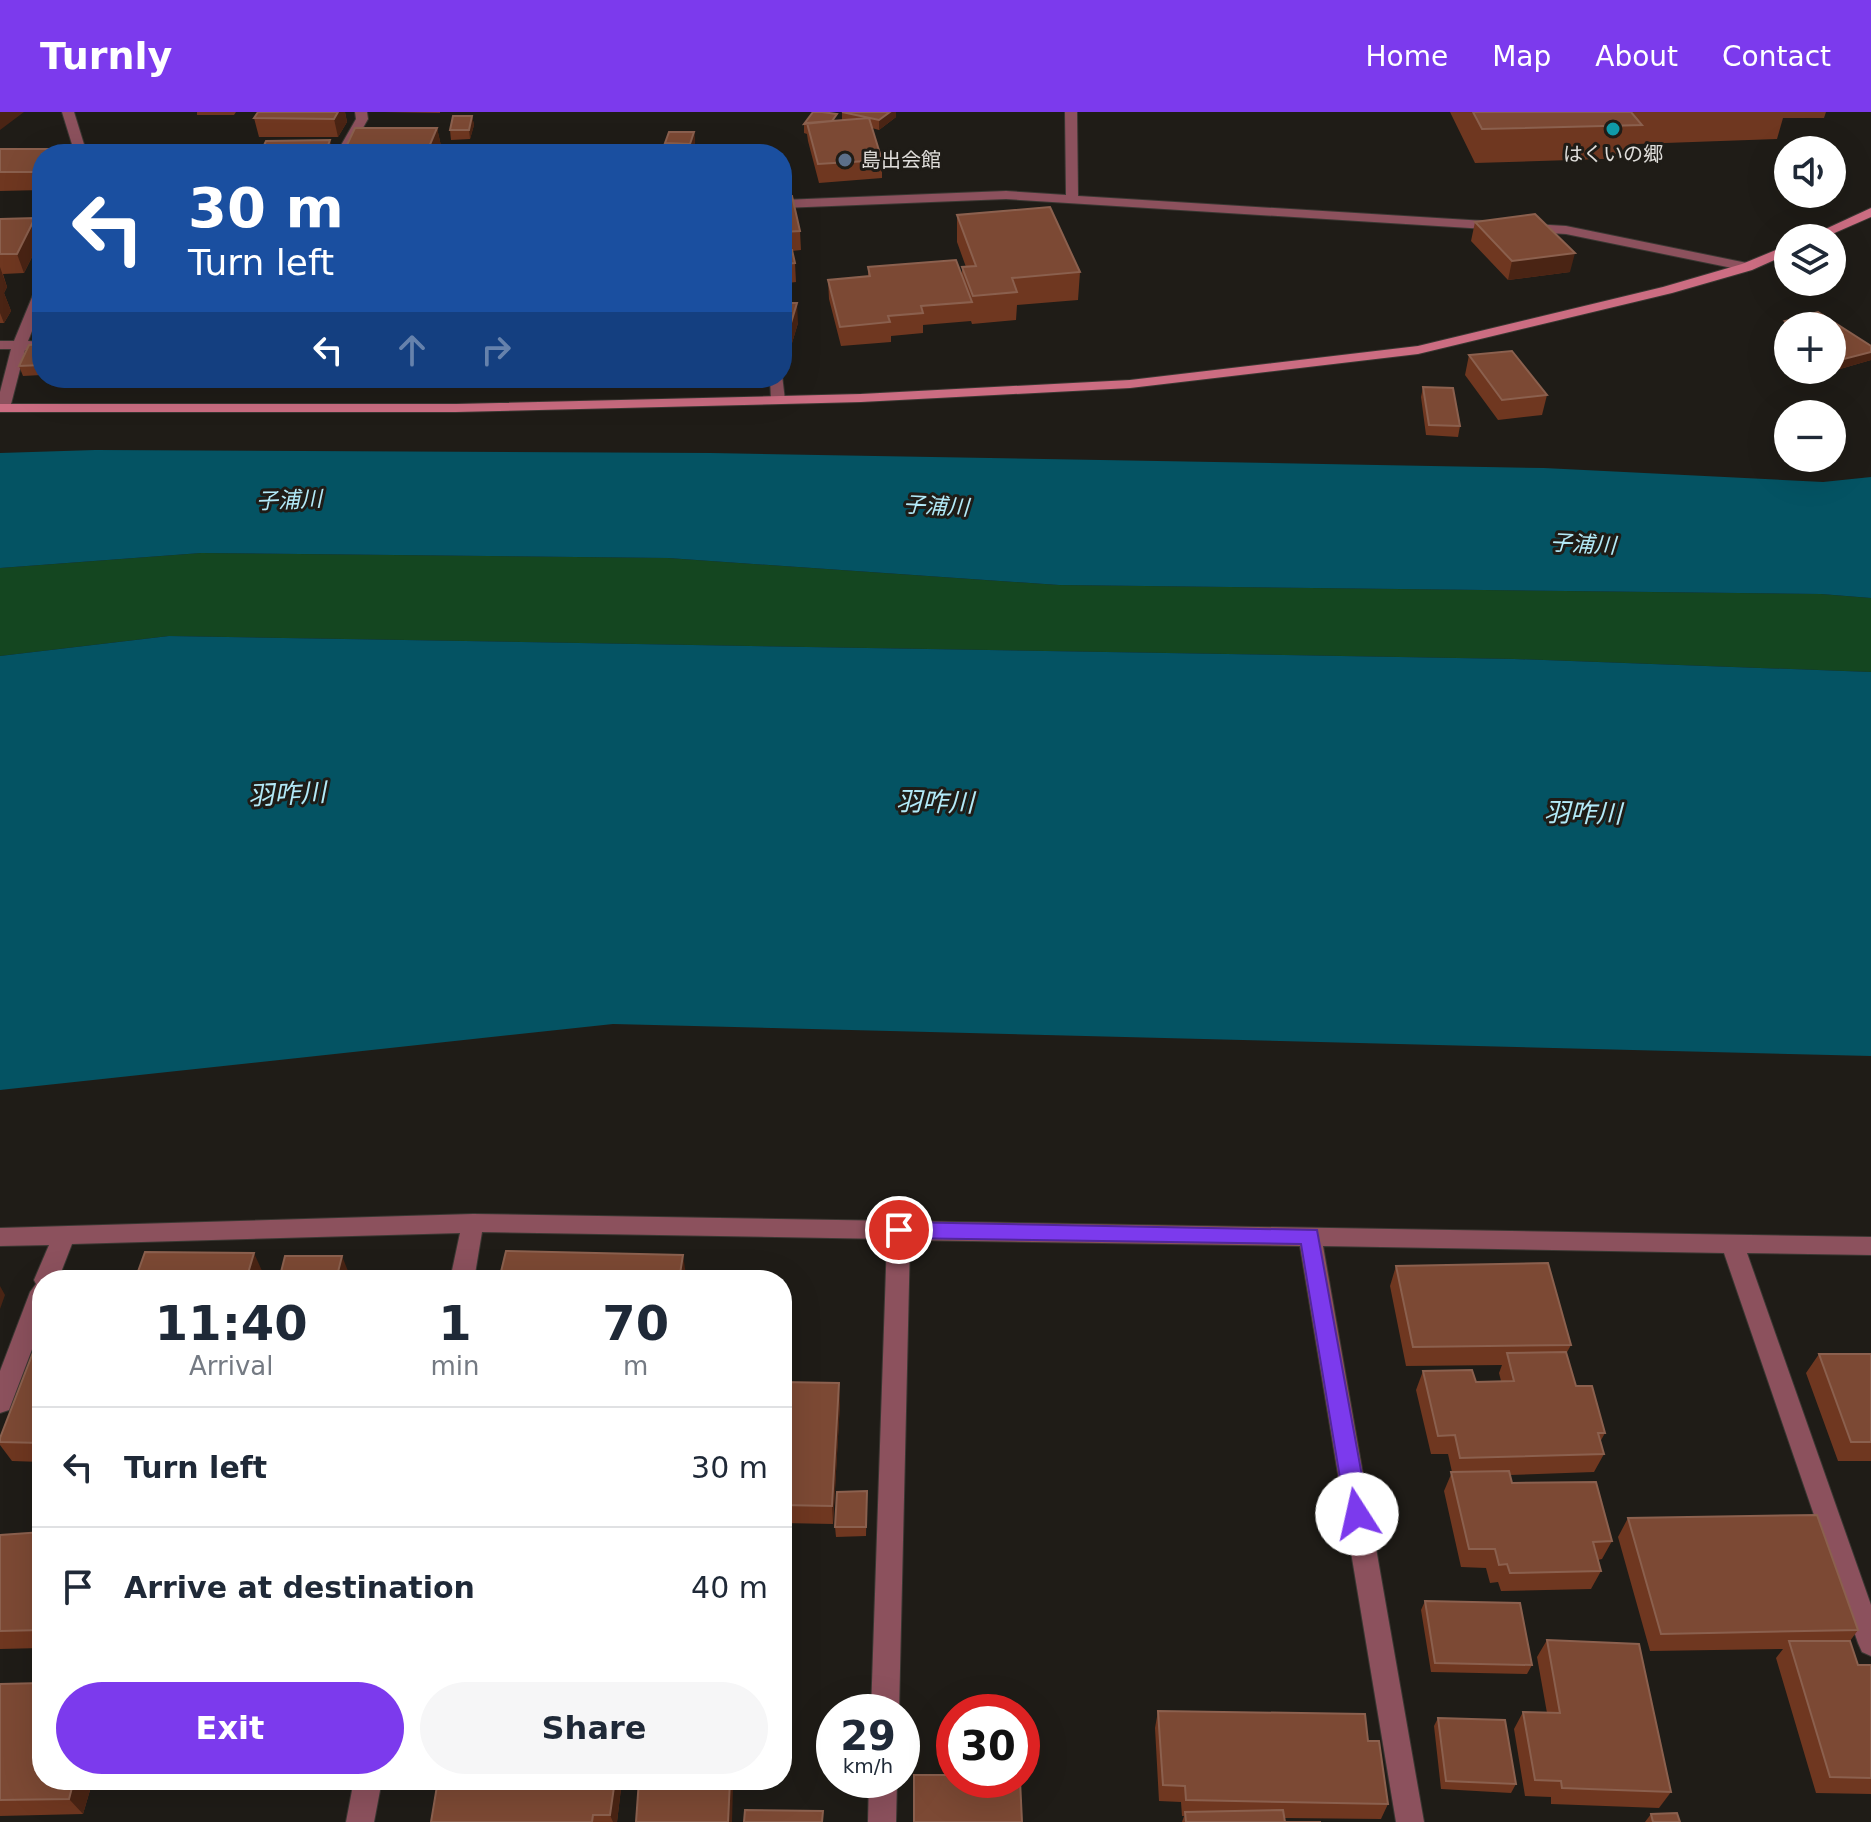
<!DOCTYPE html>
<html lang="en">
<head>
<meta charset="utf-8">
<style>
	body { margin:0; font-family:"DejaVu Sans","Noto Sans JP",sans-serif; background:#f6f6f7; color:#1f2937; height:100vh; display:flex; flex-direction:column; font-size:30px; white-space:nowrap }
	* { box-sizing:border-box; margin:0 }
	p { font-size:26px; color:#747a83 }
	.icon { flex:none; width:44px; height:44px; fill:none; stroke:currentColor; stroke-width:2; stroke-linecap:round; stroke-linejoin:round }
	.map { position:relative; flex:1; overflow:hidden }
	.side { position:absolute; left:32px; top:1158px; width:760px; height:520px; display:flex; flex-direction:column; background:#fff; border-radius:32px; box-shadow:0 8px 32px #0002 }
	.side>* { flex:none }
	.banner { position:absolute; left:32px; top:32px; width:760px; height:244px; border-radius:32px; box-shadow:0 8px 32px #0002; background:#1a4fa0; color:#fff; overflow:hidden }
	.buttons { position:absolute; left:1774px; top:24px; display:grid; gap:16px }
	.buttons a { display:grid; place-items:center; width:72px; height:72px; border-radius:50%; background:#fff; box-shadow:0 8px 32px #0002; font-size:40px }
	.speed { position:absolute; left:816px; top:1582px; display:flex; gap:16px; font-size:40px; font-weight:700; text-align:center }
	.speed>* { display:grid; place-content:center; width:104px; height:104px; border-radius:50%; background:#fff; box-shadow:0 8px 32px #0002; line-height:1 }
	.speed small { font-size:20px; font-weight:400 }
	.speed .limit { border:12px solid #d22; background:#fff; color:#111 }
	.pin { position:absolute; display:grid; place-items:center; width:68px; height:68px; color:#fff; margin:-34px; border:4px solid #fff; border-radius:50%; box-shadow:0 2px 8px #0007 }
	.me { position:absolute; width:88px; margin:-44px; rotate:350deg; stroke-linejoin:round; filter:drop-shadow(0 0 6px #0008) }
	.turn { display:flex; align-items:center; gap:28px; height:168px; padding:0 24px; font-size:36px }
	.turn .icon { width:104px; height:104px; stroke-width:2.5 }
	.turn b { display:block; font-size:56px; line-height:68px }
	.lanes { display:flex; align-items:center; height:76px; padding:0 24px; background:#0003; justify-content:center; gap:40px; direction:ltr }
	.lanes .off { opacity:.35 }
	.eta { display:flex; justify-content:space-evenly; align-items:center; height:136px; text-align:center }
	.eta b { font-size:48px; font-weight:600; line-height:56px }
	.primary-button { display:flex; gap:16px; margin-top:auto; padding:16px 24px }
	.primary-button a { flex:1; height:92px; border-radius:48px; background:#7c3aed; color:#fff; font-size:32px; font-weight:600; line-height:92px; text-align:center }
	.primary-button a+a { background:#f6f6f7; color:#1f2937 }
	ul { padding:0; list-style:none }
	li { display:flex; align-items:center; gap:24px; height:120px; padding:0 24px; border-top:2px solid #e0e1e3 }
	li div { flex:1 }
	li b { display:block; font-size:30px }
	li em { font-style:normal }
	header { display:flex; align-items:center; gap:48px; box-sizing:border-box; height:112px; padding:0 40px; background:#7c3aed; color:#fff }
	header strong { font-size:38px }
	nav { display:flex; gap:44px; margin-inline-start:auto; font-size:28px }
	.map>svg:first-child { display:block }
</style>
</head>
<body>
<header>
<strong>Turnly</strong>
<nav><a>Home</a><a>Map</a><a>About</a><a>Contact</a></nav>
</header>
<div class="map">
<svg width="1871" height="1710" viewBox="0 0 1871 1710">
	<rect width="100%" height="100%" fill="#1f1c17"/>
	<path fill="#144620" d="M201 441 668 446 1059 473 1821 482 1871 486V560L1514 547 169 524 0 544V456Z"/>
	<path fill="#045363" d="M95 338 711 341 1544 356 1823 370 1871 365V486L1821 482 1059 473 668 446 201 441 0 456V341Z
		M169 524 1514 547 1871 560V944L613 912 0 978V544Z"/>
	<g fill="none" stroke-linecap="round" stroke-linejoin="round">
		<defs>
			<path id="lane" d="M782 263 785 288 778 292 771 288 770 266H782Z"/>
			<path id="street" d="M62 0H74L87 42H75Z
				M355 0H367L368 7 348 42H336L356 7Z
				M1065 0H1077L1078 84 1566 114 1747 151 1754 155 1747 159 1566 122 1006 87 782 96V88L1006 79 1066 83Z
				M42 174V194L28 229 42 230V238H25L10 296 0 300V280L11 237H0V229H14L35 178Z
				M473 1102 1871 1125V1143L1747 1141 1871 1493V1544L1862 1540 1858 1531 1724 1141 1323 1134 1424 1710H1396L1300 1134 910 1128 899 1600H871L887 1127 482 1120 474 1168H450L460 1121 72 1132 58 1168H42V1211L12 1290 9 1298 0 1301V1259L30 1180 36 1172 34 1168 49 1133 0 1134V1116Z
				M354 1668H382L374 1710H346Z
				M869 1668H897L896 1710H868Z"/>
			<path id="secondary" d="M1871 96V105L1823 126H1806Z
				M1788 133V142L1752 158 1672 181 1418 242 1130 276 861 290 456 300H0V292H456L861 282 1130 268 1418 234 1663 175 1742 152Z"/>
		</defs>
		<use href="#lane" stroke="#3a3732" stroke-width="2"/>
		<use href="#street" stroke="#3a3732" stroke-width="2"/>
		<use href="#secondary" stroke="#3a3732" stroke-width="2"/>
		<use href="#lane" fill="#8c515d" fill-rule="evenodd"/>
		<use href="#street" fill="#8c515d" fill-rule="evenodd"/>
		<use href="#secondary" fill="#cc6d82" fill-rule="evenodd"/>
	</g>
	<path fill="#6f3720" d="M197 0H236L234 3H197Z
		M258 0H345L347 10 338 25H259L254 6Z
		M383 0H440V1Z
		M842 0H896V5L879 18 872 16 882 48V66L819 71 808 29 807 22 804 21V12L842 8Z
		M1450 0H1826L1824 6H1783L1777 27 1637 32 1633 46 1475 51Z
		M472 4 474 13 470 27 451 28 450 18Z
		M437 16 441 34 437 42H347L346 35Z
		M694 20 695 30 691 41 666 39 665 31Z
		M0 37 42 42V78L0 79Z
		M782 84 800 119 801 138 792 139 795 151 796 170 788 171 789 183 786 191 798 211 792 231H782Z
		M957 103 1080 160 1078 188 1017 193 1016 208 972 212 971 209 923 213V221L891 224V230L841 234 829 187 828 168 868 164V155L962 164V155H966L957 130Z
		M0 107 42 125 24 161 3 162 7 175 4 181 11 199 4 211H0Z
		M1475 110 1570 160 1508 168 1471 129Z
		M1818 200 1871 234V248L1840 257 1832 252V214H1788V223L1781 219 1785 209Z
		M42 232V263L23 264 19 254Z
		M1469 243 1547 283 1542 303 1498 308 1465 263Z
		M1423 275 1460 314 1458 325 1426 323 1421 285Z
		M1396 1154 1571 1233 1566 1242 1576 1274 1605 1321 1600 1330 1604 1342 1594 1360 1510 1363 1512 1371 1612 1429 1602 1447 1598 1448 1601 1459 1591 1477 1501 1479 1498 1470 1490 1471 1486 1456 1461 1455 1444 1379 1452 1360 1448 1342H1431L1416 1278 1423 1259 1476 1270 1501 1269 1499 1261 1502 1253 1406 1254 1390 1174Z
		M42 1230V1350L12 1349 0 1333V1326Z
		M1819 1242H1871V1349H1838L1806 1261Z
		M782 1270 840 1290 833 1412 782 1411Z
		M867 1379 866 1424 836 1425 835 1415Z
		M1628 1406 1858 1518 1850 1529 1858 1553H1871V1682L1816 1681 1776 1546 1783 1537 1650 1539 1618 1425Z
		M42 1420V1536L0 1537V1423Z
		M1425 1489 1532 1553 1527 1562 1431 1560 1421 1498Z
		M1547 1528 1671 1680 1659 1696 1551 1692V1685L1525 1684 1514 1617 1523 1600 1547 1601 1537 1545Z
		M0 1572 42 1668H93L83 1702 0 1704Z
		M1158 1599 1368 1629 1388 1692 1381 1707 1284 1706 1285 1710H1321H1182L1184 1704H1182L1181 1690 1159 1689 1155 1616Z
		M1438 1606 1516 1672 1511 1681 1441 1677 1434 1614Z
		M622 1668 617 1710H431Z
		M1651 1702 1680 1710H1645Z"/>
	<path fill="#4a2414" d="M0 0H24L0 18Z
		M337 0H345L347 10 338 25 334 7Z
		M890 0H896V5L879 18V8Z
		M472 4 474 13 470 27 469 18Z
		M437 16 441 34 437 42H430L429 35Z
		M694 20 695 30 691 41 690 32Z
		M330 28 333 38 331 42H325Z
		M35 106 42 125 24 161 17 142Z
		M1575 141 1570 160 1508 168 1512 149Z
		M0 155 7 175 4 181 11 199 4 211 0 201Z
		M788 164 789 183 782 206V182Z
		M797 191 798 211 792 231 791 211Z
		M1871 240V248L1840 257 1844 247Z
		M254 1141 263 1161 261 1168H246Z
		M683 1143 686 1163 685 1168H679Z
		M342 1144 350 1164 349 1168H336Z
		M0 1174 5 1183 0 1197Z
		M839 1271 840 1290 833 1412 832 1394Z
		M74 1668H93L83 1702 69 1687Z
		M615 1668H622L617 1710H613L610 1703Z
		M730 1668H732L733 1675 732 1710H728Z"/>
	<path fill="#7c4934" stroke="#8b604e" stroke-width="2" d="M258 0H338L334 7 254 6Z
		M813 0H822L837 2 832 9 804 12Z
		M842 0H890L879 8Z
		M1473 0H1631L1642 13 1482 17Z
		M453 4H472L469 18H450Z
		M869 6 882 48 818 52 807 11Z
		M355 16H437L429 35H346Z
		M669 20H694L690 32 665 31Z
		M330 28 325 42H260L266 29Z
		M0 37H59L56 42H42V60H0Z
		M689 37 690 42H644Z
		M617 40V42H595Z
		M782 84H792L800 119 782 120Z
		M1050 95 1080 160 1012 166 1017 180 973 184 962 155 976 154 957 103Z
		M1535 102 1575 141 1512 149 1475 110Z
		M35 106 17 142H0V107Z
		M782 138H792L795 151 782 152Z
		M956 148 972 190 921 194 923 201 888 204 890 210 840 215 828 168 870 164 868 155Z
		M782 164H788L782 182Z
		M782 191H797L791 211H782Z
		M1818 200 1871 234V240L1844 247 1832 240V214H1793L1785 209Z
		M42 232V253L19 254 29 233Z
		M1512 239 1547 283 1502 288 1469 243Z
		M1423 275 1453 276 1460 314 1429 313Z
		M506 1139 683 1143 679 1168H499Z
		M145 1140 254 1141 246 1168H135Z
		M285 1144H342L336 1168H382H279Z
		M1548 1151 1571 1233 1413 1235 1396 1154Z
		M37 1230H42V1331L0 1330V1326Z
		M1566 1240 1576 1274H1592L1605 1321H1598L1604 1342 1460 1346 1455 1323 1438 1324 1423 1259 1472 1258 1476 1270 1514 1269 1507 1241Z
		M1819 1242H1871V1330H1851Z
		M782 1270 839 1271 832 1394 782 1393Z
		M1509 1359 1512 1371 1596 1370 1612 1429 1593 1430 1601 1459 1510 1461 1507 1452 1499 1453 1495 1437H1469L1451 1360Z
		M867 1379 866 1415H835L837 1380Z
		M1817 1403 1858 1518 1661 1522 1628 1406Z
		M42 1420V1518L0 1519V1423Z
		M1425 1489 1520 1491 1532 1553 1435 1551Z
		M1547 1528 1639 1532 1671 1680 1562 1676 1561 1669 1535 1668 1523 1600 1560 1601Z
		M1789 1529H1850L1858 1553H1871V1666L1830 1665Z
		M42 1571V1668H74L69 1687 0 1688V1572Z
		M1158 1599 1365 1602 1368 1629H1379L1388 1692 1186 1688 1185 1674 1163 1673Z
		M1438 1606 1505 1608 1516 1672 1446 1669Z
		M914 1663H954V1668H1020L1022 1710H914Z
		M438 1668H615L610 1703H593L592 1710H431Z
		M639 1668H730L728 1710H636Z
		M745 1698 823 1699 822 1710H744Z
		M1283 1698 1285 1710H1321H1186L1185 1700Z
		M1677 1701 1680 1710H1653L1651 1702Z"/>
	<path fill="#7c3aed" stroke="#51269a" stroke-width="2" d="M899 1110 1317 1118 1369 1402 1366 1409 1357 1412 1349 1409 1346 1402 1301 1132 899 1126 892 1124 889 1118 892 1112Z"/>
	<circle fill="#0f9aa8" stroke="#1f1c17" stroke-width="3" cx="1613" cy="17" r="8"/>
	<circle fill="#5c6f8a" stroke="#1f1c17" stroke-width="3" cx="845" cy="48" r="8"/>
	<g text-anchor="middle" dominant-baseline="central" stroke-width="6" stroke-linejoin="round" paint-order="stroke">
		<g font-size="20" fill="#e0dedb" stroke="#1f1c17">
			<text x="1613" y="42">はくいの郷</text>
			<text x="861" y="48" text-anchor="start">島出会館</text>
		</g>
		<g font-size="22" font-style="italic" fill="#b3eaf8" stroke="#1f1c17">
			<text transform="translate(289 388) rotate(-2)">子浦川</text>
			<text transform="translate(936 394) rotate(3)">子浦川</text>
			<text transform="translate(1583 432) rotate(3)">子浦川</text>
		</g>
		<g font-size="26" font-style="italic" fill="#b3eaf8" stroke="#1f1c17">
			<text transform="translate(287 682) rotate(-3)">羽咋川</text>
			<text transform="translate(935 690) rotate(1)">羽咋川</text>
			<text transform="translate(1583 701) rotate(1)">羽咋川</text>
		</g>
	</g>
</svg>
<div class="buttons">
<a><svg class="icon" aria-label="sound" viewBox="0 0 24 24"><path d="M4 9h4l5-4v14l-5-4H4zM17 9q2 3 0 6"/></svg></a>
<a><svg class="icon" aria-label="layers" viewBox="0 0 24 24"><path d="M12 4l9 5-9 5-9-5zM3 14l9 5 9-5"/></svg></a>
<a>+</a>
<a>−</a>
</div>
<div class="speed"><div>29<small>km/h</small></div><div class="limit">30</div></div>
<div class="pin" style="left:899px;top:1118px;background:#d93025"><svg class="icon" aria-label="arrive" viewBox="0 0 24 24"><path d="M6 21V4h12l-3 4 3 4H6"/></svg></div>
<svg class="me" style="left:1357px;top:1402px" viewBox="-20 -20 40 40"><circle r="19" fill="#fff"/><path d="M0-13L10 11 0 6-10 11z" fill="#7c3aed"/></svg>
<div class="banner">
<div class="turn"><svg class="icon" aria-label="left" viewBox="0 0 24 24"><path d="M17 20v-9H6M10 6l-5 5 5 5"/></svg><div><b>30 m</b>Turn left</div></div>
<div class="lanes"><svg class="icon" aria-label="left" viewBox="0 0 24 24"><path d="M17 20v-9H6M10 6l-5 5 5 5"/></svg><svg class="icon off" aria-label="ahead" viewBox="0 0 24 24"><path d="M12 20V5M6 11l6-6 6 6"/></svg><svg class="icon off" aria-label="right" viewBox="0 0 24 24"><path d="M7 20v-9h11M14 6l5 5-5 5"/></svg></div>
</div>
<section class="side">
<div class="eta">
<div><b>11:40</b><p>Arrival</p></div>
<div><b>1</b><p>min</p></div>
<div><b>70</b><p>m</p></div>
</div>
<ul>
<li><svg class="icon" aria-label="left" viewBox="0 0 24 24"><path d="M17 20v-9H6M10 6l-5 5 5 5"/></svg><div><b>Turn left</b></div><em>30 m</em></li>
<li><svg class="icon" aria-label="arrive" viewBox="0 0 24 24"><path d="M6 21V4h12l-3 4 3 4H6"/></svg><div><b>Arrive at destination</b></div><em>40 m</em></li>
</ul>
<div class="primary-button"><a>Exit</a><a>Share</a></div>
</section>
</div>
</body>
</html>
